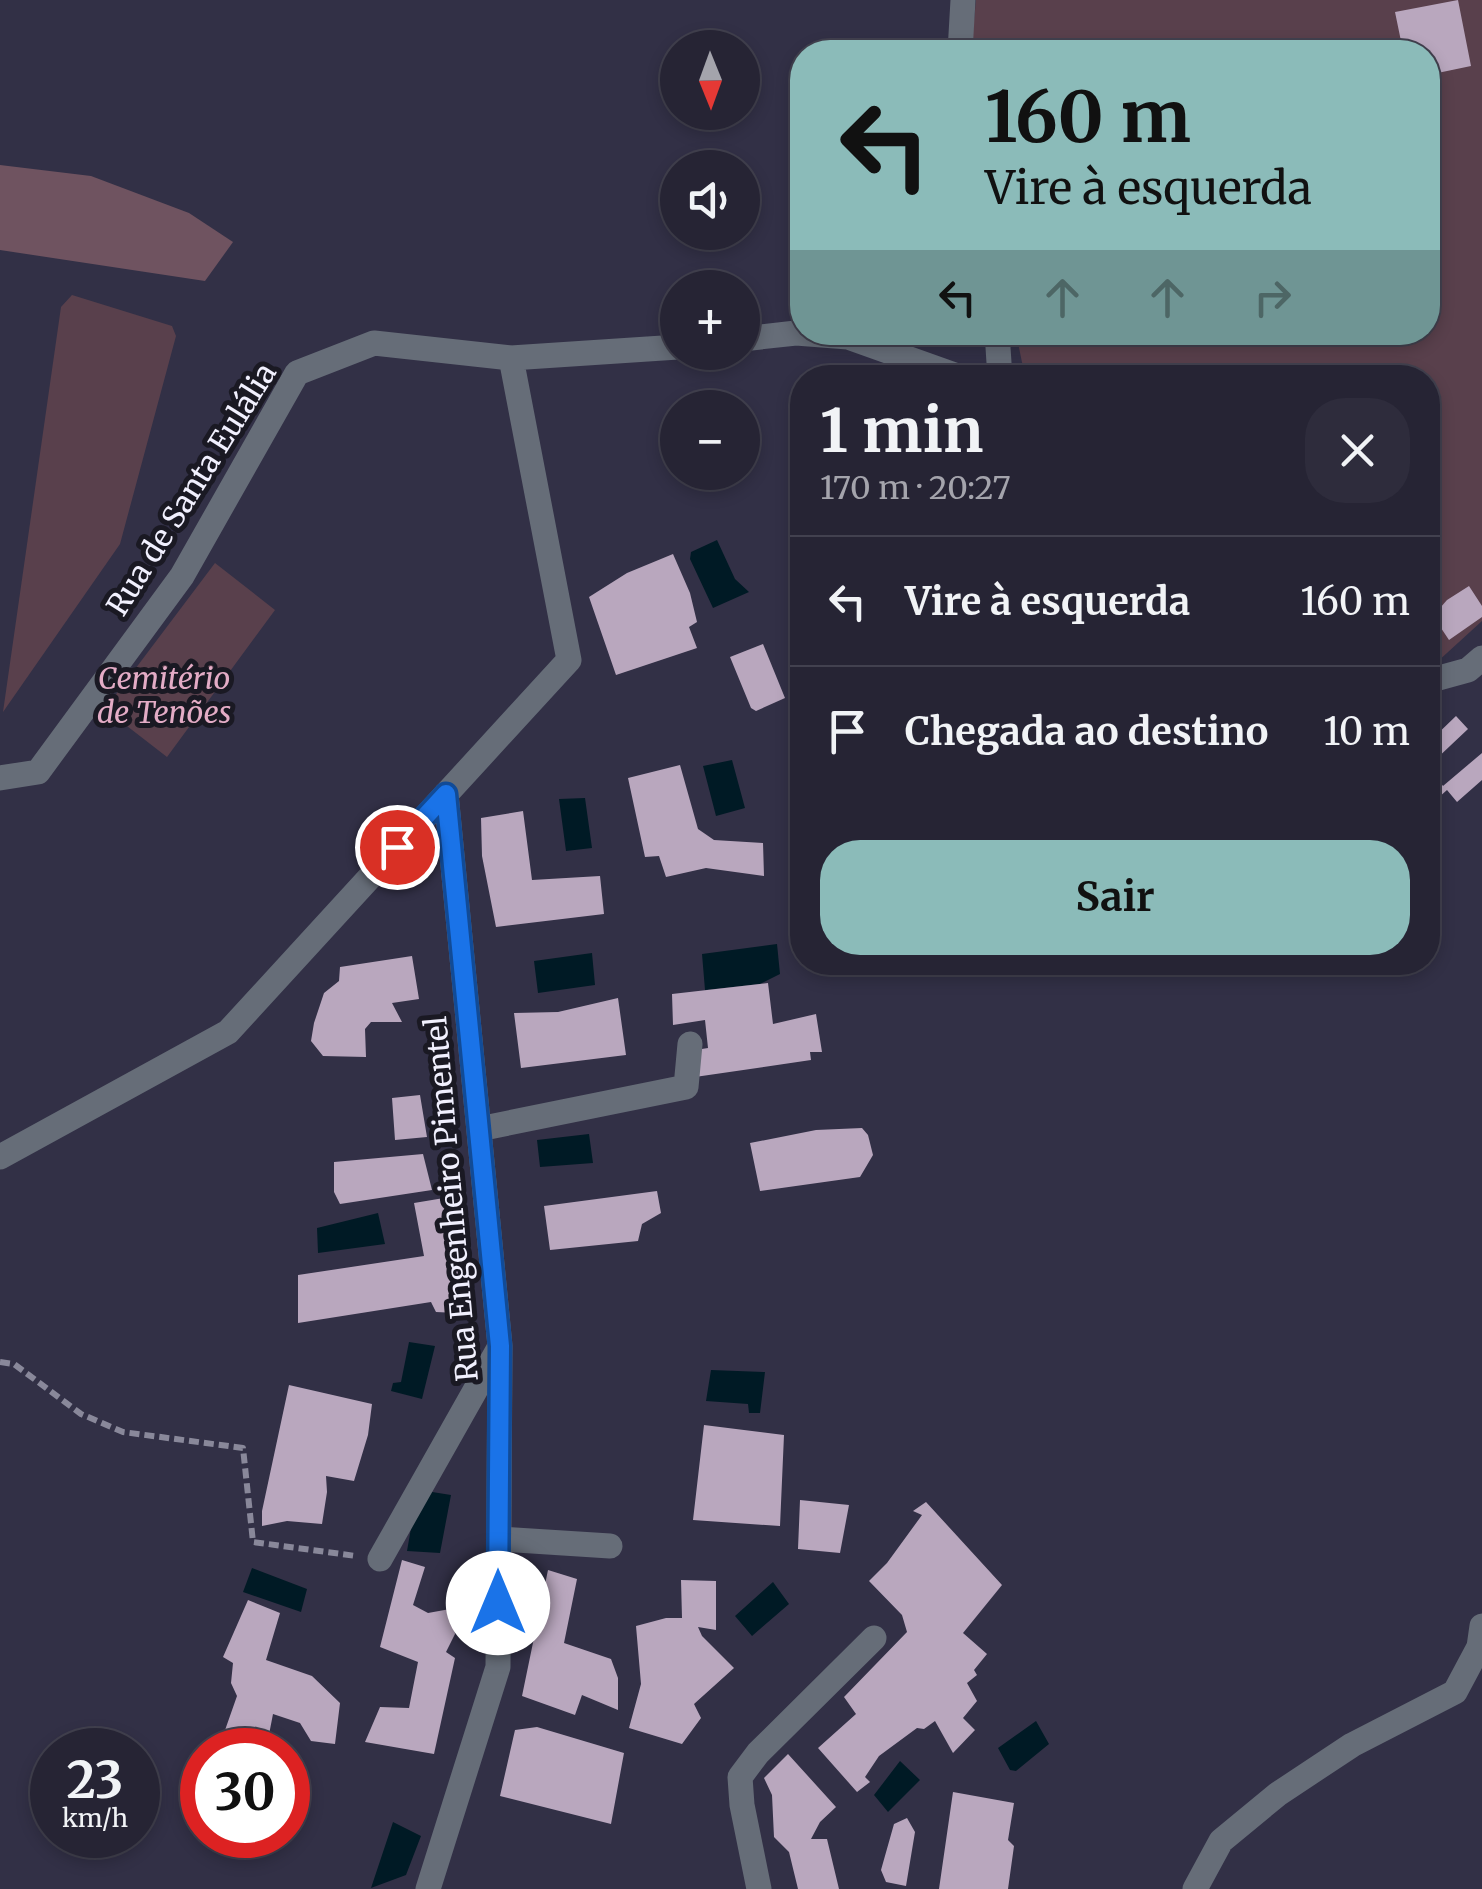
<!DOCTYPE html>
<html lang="pt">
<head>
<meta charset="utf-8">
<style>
	body { margin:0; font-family:Merriweather,serif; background:#2e2c3c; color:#f1f3f6; height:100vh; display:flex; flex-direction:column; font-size:38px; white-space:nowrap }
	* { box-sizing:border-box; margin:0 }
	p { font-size:32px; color:#a4a4ac }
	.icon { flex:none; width:55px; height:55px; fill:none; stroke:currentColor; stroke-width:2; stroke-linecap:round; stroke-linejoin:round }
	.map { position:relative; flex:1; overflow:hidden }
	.side { position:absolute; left:790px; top:365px; width:650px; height:610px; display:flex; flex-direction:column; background:#262434; border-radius:40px; box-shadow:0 5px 15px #0003,0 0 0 2px #42414f }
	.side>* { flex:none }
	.guide { position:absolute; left:790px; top:40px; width:650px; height:305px; border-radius:40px; box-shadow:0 5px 15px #0003,0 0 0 2px #42414f; background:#8bbbb9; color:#111; overflow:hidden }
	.needle { width:65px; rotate:179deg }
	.controls { position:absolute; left:660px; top:30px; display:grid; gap:20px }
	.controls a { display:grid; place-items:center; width:100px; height:100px; border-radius:50%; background:#262434; box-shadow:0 5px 15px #0003,0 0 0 2px #42414f; font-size:50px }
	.speed { position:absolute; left:30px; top:1728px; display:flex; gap:20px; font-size:50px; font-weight:700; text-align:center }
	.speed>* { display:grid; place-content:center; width:130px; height:130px; border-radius:50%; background:#262434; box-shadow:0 5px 15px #0003,0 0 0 2px #42414f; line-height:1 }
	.speed small { font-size:25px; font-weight:400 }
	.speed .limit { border:15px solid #d22; background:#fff; color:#111 }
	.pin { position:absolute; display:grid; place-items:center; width:85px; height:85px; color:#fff; margin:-42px; border:5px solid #fff; border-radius:50%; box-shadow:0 2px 10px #0007 }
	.me { position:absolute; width:110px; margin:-55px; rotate:0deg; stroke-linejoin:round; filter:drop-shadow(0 0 8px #0008) }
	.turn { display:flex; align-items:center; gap:35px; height:210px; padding:0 30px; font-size:45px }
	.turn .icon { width:130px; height:130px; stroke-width:2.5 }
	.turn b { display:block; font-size:70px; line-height:85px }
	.lanes { display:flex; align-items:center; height:95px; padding:0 30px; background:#0003; justify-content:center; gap:50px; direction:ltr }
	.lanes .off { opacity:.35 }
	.round { display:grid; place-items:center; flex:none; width:105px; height:105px; border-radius:40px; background:#2e2c3c }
	.summary { display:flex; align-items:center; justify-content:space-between; height:170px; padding:0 30px }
	h1 { font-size:60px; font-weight:700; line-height:75px }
	.action { display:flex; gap:20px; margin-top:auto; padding:20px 30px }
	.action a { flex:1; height:115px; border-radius:40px; background:#8bbbb9; color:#111; font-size:40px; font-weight:700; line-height:115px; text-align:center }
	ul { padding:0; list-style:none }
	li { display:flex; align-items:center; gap:30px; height:130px; padding:0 30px; border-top:2px solid #42414f }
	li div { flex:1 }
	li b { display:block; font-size:38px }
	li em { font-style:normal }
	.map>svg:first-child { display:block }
</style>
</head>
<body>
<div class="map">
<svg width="1482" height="1889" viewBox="0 0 1482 1889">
	<rect width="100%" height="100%" fill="#323046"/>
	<path fill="#59404c" d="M976 0H1482V621L1436 663 1428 662V378L1025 377 1016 333 1428 332V52H971Z
		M72 295 172 326 176 336 120 544 3 712 61 307Z
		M215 563 275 610 167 757 105 709Z"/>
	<path fill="#6f5360" d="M0 165 91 176 189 213 233 242 205 281 0 250Z"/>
	<path fill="#001a25" d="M717 540 735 579 749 592 713 608 690 559 691 552Z
		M732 760 745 808 716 816 703 766Z
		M585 798 592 848 566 851 559 799Z
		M777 944 780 974 760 984 705 990 702 954Z
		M592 953 595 985 538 993 534 961Z
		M589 1134 593 1163 540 1167 537 1140Z
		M378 1213 385 1244 318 1253 317 1228Z
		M409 1342 435 1346 422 1399 391 1391 393 1383 401 1382Z
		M711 1370 765 1372 760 1413H749L748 1404 706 1401Z
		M426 1491 451 1495 440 1553 407 1551 414 1511Z
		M252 1568 307 1589 301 1612 243 1592Z
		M773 1582 789 1604 752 1636 735 1616Z
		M1036 1721 1049 1744 1016 1771 1010 1770 998 1748Z
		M900 1761 920 1780 888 1812 874 1795Z
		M393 1822 421 1836 406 1875 371 1888Z"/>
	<path fill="#b9a7be" d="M1458 0 1471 66 1428 75V52H1409L1402 46 1395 12Z
		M673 554 690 593 697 622 689 627 697 648 616 675 589 597 627 573Z
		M1469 586 1482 606V617L1449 640 1433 616 1447 600Z
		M763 644 785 698 756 711 751 708 730 657Z
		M1456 716 1468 729 1433 762 1428 756V743Z
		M1482 753V780L1457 802 1447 790 1428 807V767L1443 786Z
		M680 765 698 829 714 840 763 843 764 876 706 868 666 877 659 856 645 857 628 778Z
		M523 811 532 880 600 876 604 914 496 927 482 856 481 818Z
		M412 956 419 999 392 1003 402 1022H371L365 1029 366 1057 323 1056 311 1041 314 1023 324 993 339 981 340 967Z
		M768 983 773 1024 816 1014 822 1052H810L811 1060 695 1077 689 1051 708 1048 705 1020 673 1025 672 994Z
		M618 998 626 1055 521 1068 514 1013 558 1012Z
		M420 1095 427 1137 395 1140 392 1098Z
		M862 1128 868 1135 873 1155 860 1177 760 1191 750 1143 816 1130Z
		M423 1154 432 1190 340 1204 334 1192V1162Z
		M657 1191 661 1213 642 1224 638 1241 550 1250 544 1206Z
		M444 1198 454 1249H462L471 1297 457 1313 436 1312 431 1302 298 1323V1275L424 1256 414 1203Z
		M289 1385 372 1404 368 1435 354 1481 326 1476 327 1492 322 1524 287 1521 262 1526V1511Z
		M704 1425 784 1435 780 1526 693 1520Z
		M800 1500 849 1505 840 1553 798 1549Z
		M926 1502 1002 1585 963 1633 987 1654 974 1670 977 1675 967 1683 977 1701 963 1718 975 1730 953 1753 935 1721 924 1729 917 1728 879 1756 865 1777 870 1782 857 1792 818 1748 856 1714 844 1697 907 1632 902 1615 869 1581 887 1563 922 1515 913 1511Z
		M402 1560 425 1567 413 1605 428 1613 450 1609 455 1634 446 1652 455 1658 434 1754 365 1742 380 1707 409 1708 418 1662 380 1647Z
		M548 1570 577 1579 564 1643 611 1659 618 1678V1710L582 1695 575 1715 522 1696Z
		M681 1580 716 1581V1630L698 1627 702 1636 734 1668 694 1704 701 1718 682 1744 629 1728 641 1684 636 1626 666 1618H682Z
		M248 1600 280 1613 266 1660 312 1676 340 1703 335 1744 311 1741 300 1723 273 1714 266 1750H226L228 1740 224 1733 237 1696 231 1683 233 1663 223 1657Z
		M537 1727 624 1753 611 1824 500 1796 515 1730Z
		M788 1754 836 1807 820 1822 811 1839H827L839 1889H798L789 1852 774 1837 772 1795 764 1778Z
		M953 1792 1014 1803 1008 1840 1014 1846 1008 1889H939Z
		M907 1818 915 1832 906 1886 886 1882 881 1870 894 1824Z"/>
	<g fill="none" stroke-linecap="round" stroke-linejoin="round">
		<path stroke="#89889a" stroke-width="6" stroke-dasharray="10 5" stroke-linecap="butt" d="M0 1362 14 1364 81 1414 123 1432 243 1448 253 1542 356 1556"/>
		<path stroke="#666d78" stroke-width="25" d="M960 52 963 0
			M997 332 1000 378
			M742 339 796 333 848 337 963 378
			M1428 681 1468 670 1482 658
			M0 778 38 772 182 576 297 373 374 343 511 358 678 347
			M479 1129 686 1087 690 1044
			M0 1157 228 1032 569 660 511 358
			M499 1539 610 1546
			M380 1559 498 1350
			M428 1889 498 1667 500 1346 446 794
			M759 1889 742 1805 740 1777 758 1753 874 1638
			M1195 1889 1221 1841 1278 1794 1352 1745 1455 1692 1479 1647 1482 1626"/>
	</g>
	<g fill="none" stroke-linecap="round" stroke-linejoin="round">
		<defs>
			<path id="route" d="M397 847 446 794 500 1346 498 1603"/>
		</defs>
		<use href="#route" stroke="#114b97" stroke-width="25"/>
		<use href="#route" stroke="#1a73e8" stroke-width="18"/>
	</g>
	<g text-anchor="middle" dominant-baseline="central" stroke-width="10" stroke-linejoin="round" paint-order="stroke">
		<g font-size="30" fill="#f1f0fe" stroke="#1a1923">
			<text transform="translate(191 489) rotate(-58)">Rua de Santa Eulália</text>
			<text transform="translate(451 1199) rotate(-95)">Rua Engenheiro Pimentel</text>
		</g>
		<g font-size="30" font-style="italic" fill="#e4acc6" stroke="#1a1923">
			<text x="164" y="678">Cemitério<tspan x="164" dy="34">de Tenões</tspan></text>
		</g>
	</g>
</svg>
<div class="controls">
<a><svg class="needle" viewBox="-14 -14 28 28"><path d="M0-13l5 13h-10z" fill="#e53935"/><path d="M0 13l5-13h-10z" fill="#a4a4ac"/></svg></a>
<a><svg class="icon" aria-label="sound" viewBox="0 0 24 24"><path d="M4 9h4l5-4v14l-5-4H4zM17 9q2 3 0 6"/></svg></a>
<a>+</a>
<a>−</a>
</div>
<div class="speed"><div>23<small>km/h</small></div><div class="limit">30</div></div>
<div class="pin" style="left:397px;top:847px;background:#d93025"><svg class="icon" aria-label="arrive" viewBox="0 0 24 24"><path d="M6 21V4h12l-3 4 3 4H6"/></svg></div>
<svg class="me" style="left:498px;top:1603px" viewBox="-20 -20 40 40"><circle r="19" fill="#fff"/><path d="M0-13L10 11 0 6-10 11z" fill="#1a73e8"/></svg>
<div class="guide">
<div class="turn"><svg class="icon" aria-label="left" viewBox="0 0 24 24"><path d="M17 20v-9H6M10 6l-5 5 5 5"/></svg><div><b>160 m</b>Vire à esquerda</div></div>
<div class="lanes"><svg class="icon" aria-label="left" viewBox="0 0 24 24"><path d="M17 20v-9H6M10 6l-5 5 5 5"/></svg><svg class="icon off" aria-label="ahead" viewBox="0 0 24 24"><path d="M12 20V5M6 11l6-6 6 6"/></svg><svg class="icon off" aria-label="ahead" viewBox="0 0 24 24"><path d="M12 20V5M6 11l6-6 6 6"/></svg><svg class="icon off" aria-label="right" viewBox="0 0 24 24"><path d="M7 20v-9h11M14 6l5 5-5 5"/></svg></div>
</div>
<section class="side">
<div class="summary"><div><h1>1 min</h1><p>170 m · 20:27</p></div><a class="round"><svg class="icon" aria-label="close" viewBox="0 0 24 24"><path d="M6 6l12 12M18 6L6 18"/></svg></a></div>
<ul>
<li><svg class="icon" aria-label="left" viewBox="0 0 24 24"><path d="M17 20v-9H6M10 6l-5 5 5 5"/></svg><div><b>Vire à esquerda</b></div><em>160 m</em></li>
<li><svg class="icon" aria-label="arrive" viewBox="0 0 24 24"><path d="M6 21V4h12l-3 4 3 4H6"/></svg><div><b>Chegada ao destino</b></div><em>10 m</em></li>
</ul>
<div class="action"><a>Sair</a></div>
</section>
</div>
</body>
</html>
